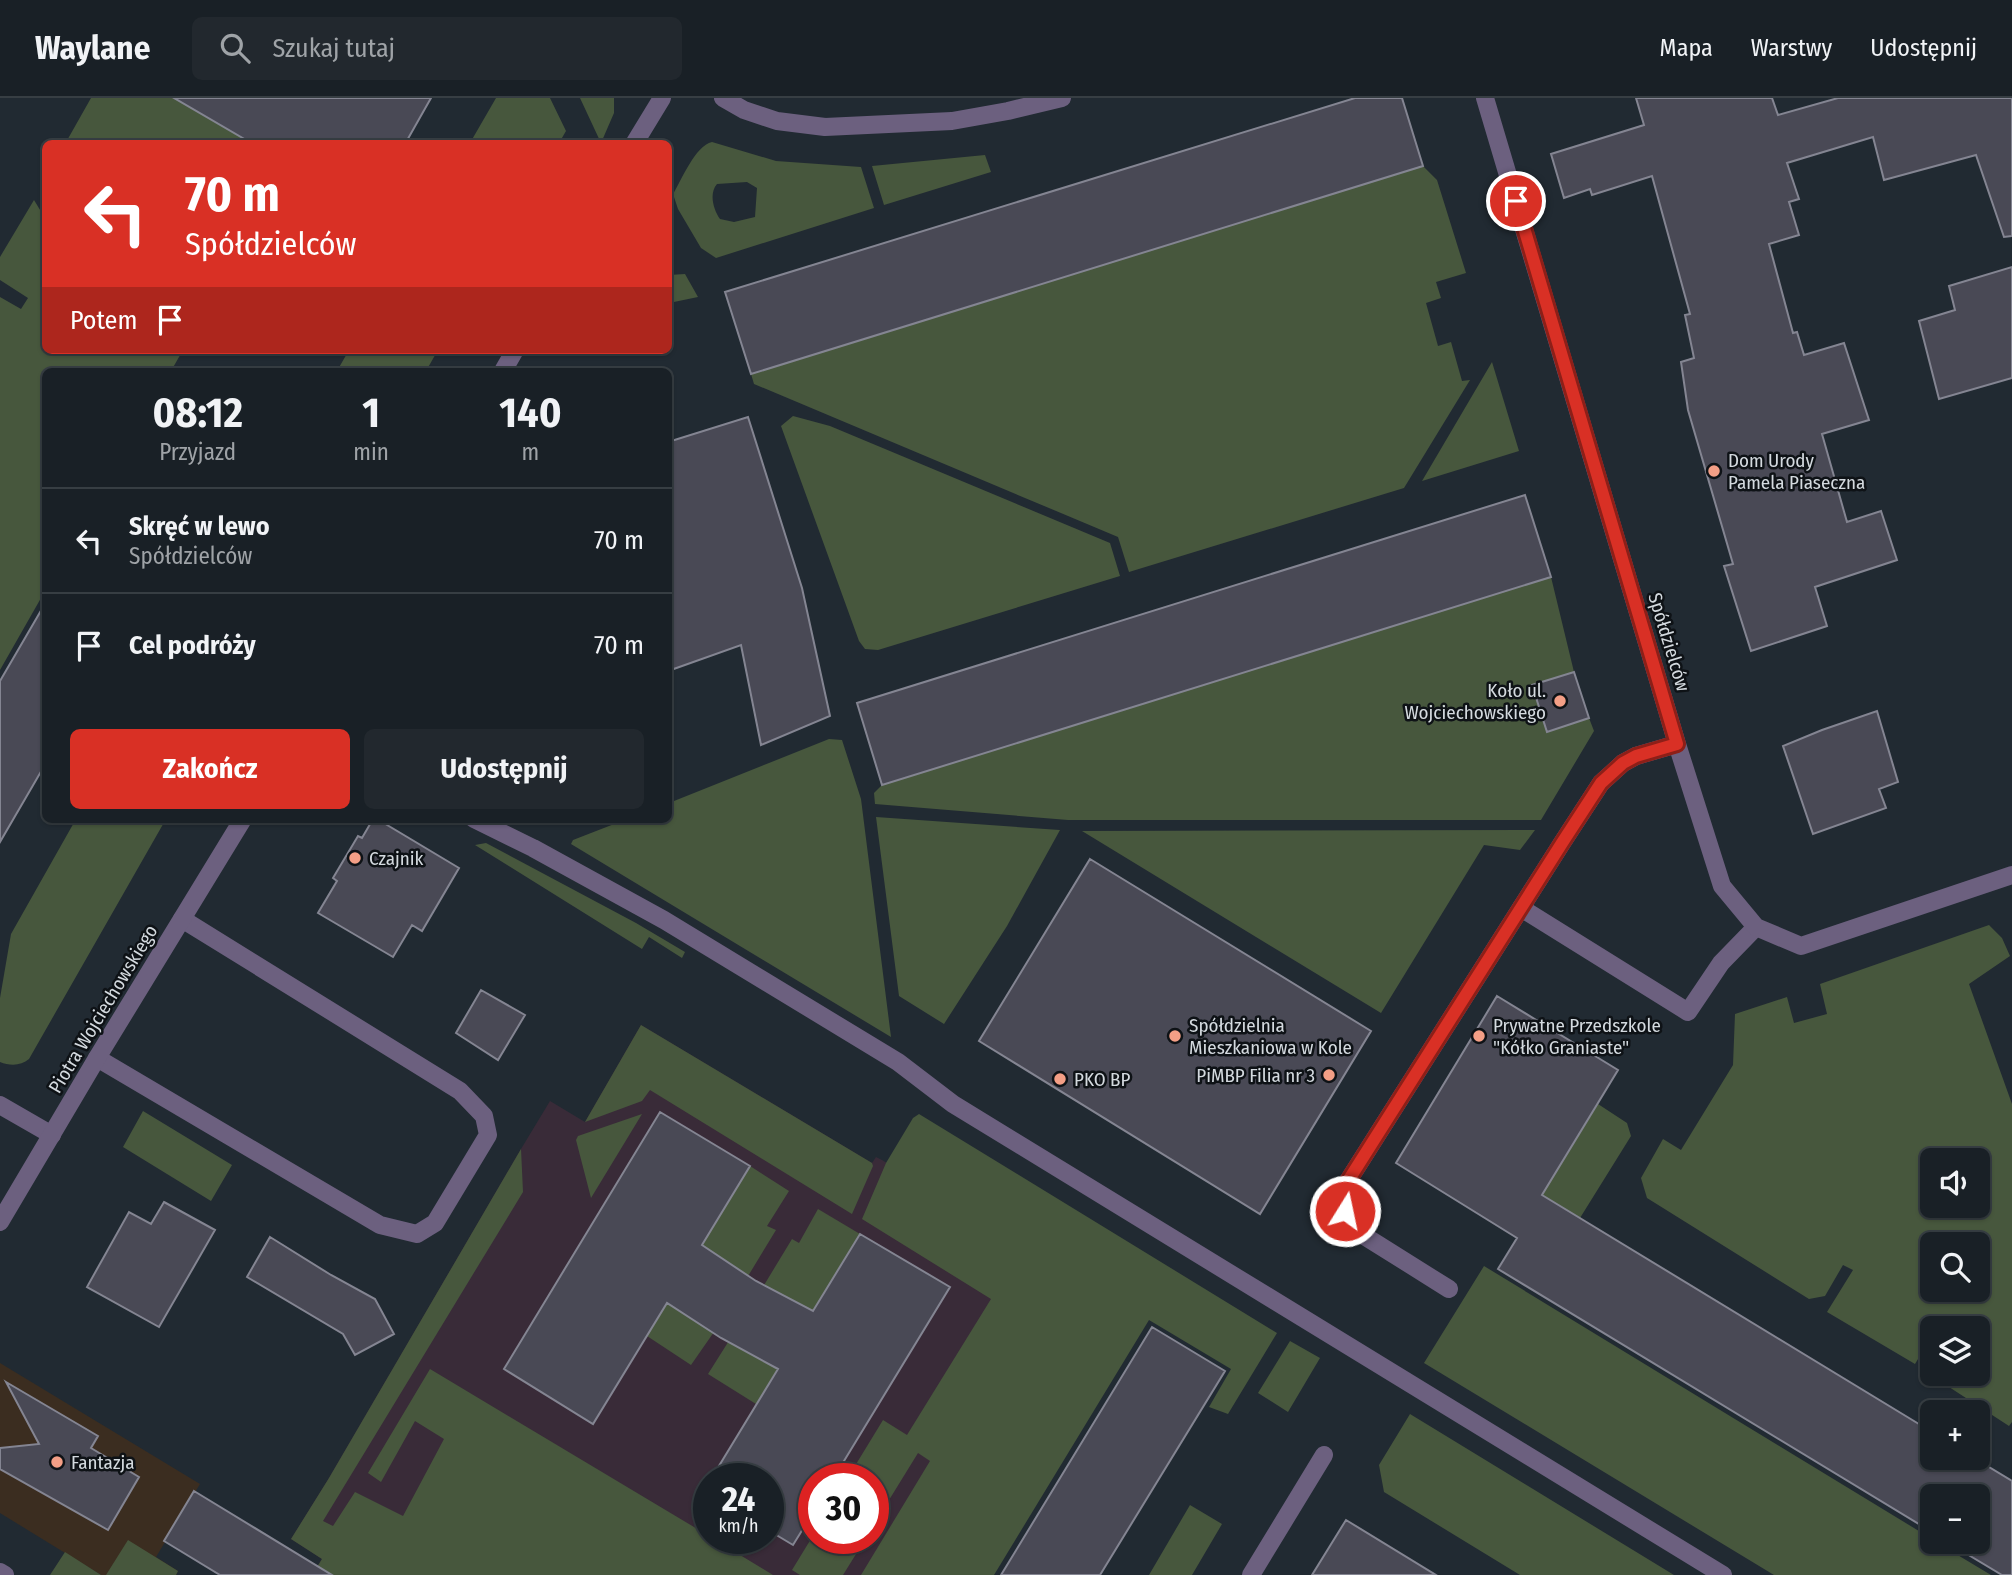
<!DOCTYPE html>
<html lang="pl">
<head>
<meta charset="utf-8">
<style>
	body { margin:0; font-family:"Fira Sans Condensed",sans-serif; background:#22282e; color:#f1f3f6; height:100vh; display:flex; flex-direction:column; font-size:26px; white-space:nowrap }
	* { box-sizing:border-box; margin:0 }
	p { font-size:23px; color:#9fa3a7 }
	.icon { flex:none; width:38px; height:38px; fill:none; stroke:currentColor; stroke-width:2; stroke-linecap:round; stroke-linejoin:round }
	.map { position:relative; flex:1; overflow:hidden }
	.details { position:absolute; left:42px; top:270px; width:630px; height:455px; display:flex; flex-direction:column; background:#192026; border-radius:10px; box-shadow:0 2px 5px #0004,0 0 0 2px #373e43 }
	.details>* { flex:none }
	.top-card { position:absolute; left:42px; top:42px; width:630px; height:214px; border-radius:10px; box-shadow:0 2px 5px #0004,0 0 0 2px #373e43; background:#d93025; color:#fff; overflow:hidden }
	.tools { position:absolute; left:1920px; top:1050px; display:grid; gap:14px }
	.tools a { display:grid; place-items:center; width:70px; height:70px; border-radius:10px; background:#192026; box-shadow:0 2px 5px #0004,0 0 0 2px #373e43; font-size:35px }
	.speed { position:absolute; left:693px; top:1365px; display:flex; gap:14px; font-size:35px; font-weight:700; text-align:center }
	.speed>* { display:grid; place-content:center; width:91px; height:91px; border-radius:50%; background:#192026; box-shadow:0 2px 5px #0004,0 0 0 2px #373e43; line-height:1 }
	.speed small { font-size:18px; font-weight:400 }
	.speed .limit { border:10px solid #d22; background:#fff; color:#111 }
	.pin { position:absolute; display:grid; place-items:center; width:60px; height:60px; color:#fff; margin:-30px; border:4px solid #fff; border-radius:50%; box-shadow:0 2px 7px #0007 }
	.me { position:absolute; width:77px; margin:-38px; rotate:10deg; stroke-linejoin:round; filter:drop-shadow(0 0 5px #0008) }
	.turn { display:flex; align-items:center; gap:24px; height:147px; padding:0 28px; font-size:32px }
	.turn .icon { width:91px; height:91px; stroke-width:2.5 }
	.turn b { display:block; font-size:49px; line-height:60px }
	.then { display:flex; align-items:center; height:66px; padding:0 28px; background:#0003; gap:14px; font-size:26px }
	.eta { display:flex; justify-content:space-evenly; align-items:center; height:119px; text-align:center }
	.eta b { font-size:42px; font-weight:700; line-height:49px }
	.cta { display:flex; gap:14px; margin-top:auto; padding:14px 28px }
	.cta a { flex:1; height:80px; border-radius:10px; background:#d93025; color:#fff; font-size:28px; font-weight:700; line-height:80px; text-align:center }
	.cta a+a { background:#22282e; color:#f1f3f6 }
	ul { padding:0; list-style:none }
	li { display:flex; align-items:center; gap:21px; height:105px; padding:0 28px; border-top:2px solid #373e43 }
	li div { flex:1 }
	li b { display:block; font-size:26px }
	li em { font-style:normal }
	header { display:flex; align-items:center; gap:42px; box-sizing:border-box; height:98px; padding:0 35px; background:#192026; border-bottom:2px solid #373e43 }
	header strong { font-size:33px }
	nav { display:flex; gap:38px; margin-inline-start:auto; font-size:24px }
	.search { width:490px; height:63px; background:#22282e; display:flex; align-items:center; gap:18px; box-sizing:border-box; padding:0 24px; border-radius:10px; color:#9fa3a7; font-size:26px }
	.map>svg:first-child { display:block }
</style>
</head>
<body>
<header>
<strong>Waylane</strong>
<div class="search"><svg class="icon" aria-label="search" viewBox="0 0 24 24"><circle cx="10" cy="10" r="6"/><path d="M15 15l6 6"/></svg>Szukaj tutaj</div>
<nav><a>Mapa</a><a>Warstwy</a><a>Udostępnij</a></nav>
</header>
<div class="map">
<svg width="2012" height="1477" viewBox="0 0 2012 1477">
	<rect width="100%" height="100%" fill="#212a32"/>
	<path fill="#3b2d20" d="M0 1265 200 1386 156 1459 178 1473 176 1477H101L0 1415Z"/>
	<path fill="#392b38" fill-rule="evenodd" d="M641 927 872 1065 876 1059 882 1062 1071 1178 890 1477H312L322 1461 291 1441 329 1380 521 1051 550 1003 585 1024ZM709 1381H768V1440H709ZM814 1381H873V1440H814Z"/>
	<path fill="#47573d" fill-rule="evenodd" d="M91 0H174L300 45 65 46Z
		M496 0H550L566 33 559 45H470Z
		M580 0H614V15L601 45Z
		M712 44 776 63 861 69 874 110 716 160 701 150 678 111 673 96C682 81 695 48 712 44ZM747 84 757 90 755 119 734 124 720 121C713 111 709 95 717 86Z
		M985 57 991 74 884 107 872 68Z
		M1423 68 1437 82 1466 175 1436 184 1441 200 1426 205 1438 248 1451 244 1462 283 1470 282 1404 390 1129 474 1118 439 754 286 751 276Z
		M34 102 45 120 46 252H183L171 273H46L45 493 0 572V199L21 211 28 200 0 182V159Z
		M685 176 698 199 669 205V177Z
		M349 252H438L426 273H337Z
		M1492 264 1519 353 1422 383Z
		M793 318 830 328 1110 445 1120 478 878 552 865 551 859 543 781 328Z
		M1551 479 1574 574 1532 587 1547 633 1589 620 1594 633 1541 722H1068L875 706 874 695 882 687Z
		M829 641 842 642 861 701 891 939 571 746 573 742 627 721H668L669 705Z
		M876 719 1060 732 1007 828 944 926 899 898Z
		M76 721H166L29 961C21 968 10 968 0 964V900L11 836Z
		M1535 732 1520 752 1484 747 1381 915 1082 733Z
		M486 745 636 825 685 854 682 860 649 839 642 851 475 747Z
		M1989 827 2002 840 2010 858 1969 886 2012 1006V1324L2009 1328 1926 1274 1932 1264V1276H1978V1230H1944L1939 1227 1937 1230H1932V1238L1915 1266 1827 1214 1853 1172 1843 1167 1825 1198 1809 1201 1647 1100 1641 1080 1663 1041 1681 1052 1733 967 1735 916 1787 899 1794 925 1827 916 1820 886ZM1932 1062H1978V1108H1932ZM1932 1146H1978V1192H1932Z
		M641 927 872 1065 873 1068 852 1116 650 992 642 1003 585 1024Z
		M1598 1006 1627 1025 1631 1038 1580 1120 1542 1097Z
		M143 1013 232 1067 211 1103 123 1049Z
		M642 1016 591 1100 576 1042 578 1038Z
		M919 1016 1277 1235 1228 1316 1209 1309 1231 1271 1149 1222 994 1477H861L930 1363 918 1355 873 1428V1381H847L883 1322 907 1337 991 1201 862 1121 886 1065 913 1020Z
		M521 1051 523 1094 323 1423 333 1428 355 1394 403 1418 444 1341 415 1323 381 1384 368 1375 430 1271 709 1438V1440H712L773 1477H312L322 1461 291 1441 329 1380Z
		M750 1068 789 1093 767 1128 776 1132 739 1193 692 1164Z
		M818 1111 860 1136 802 1231 755 1202 792 1141 799 1145Z
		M1484 1168 1932 1441V1444H1936L1991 1477H1774L1424 1265Z
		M675 1192 723 1221 691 1267 647 1238Z
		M737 1230 785 1259 756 1306 708 1276Z
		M1290 1243 1320 1260 1288 1314 1258 1295Z
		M1410 1316 1674 1477H1520L1384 1394 1379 1367Z
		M1190 1407 1222 1426 1192 1477H1149Z
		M814 1436V1440H866L843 1477H800L792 1472Z
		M128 1442 178 1473 176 1477H106Z
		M65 1454 101 1477H50Z"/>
	<path fill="#494955" stroke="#848592" stroke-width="2" d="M174 0H431L405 46H253Z
		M1355 0H1402L1423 68 751 276 725 194Z
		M1636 0H1772L1778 17 1838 0H2012V138L2004 139 1976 57 1884 82 1873 39 1787 65 1799 101 1789 104 1799 137 1769 146 1793 235 1797 234 1804 257 1844 245 1869 322 1822 336 1847 424 1881 413 1897 462 1815 489 1827 528 1751 553 1724 468 1733 466 1688 312 1681 264 1694 260 1685 217 1690 216 1652 78 1592 97 1590 91 1564 100 1551 56 1644 27Z
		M2012 169V280L1939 301 1919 223 1955 212 1949 188Z
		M748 319 802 490 830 618 761 647 741 547 668 573V344Z
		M1525 397 1551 479 882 687 857 605Z
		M46 504V665L0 744V583Z
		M1574 574 1589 620 1547 634 1532 587Z
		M1877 613 1898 684 1879 691 1886 710 1813 736 1783 648 1822 632Z
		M373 721H377L459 770 422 833 412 827 393 859 318 815 337 783 333 780 358 738 362 740Z
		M1090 761 1371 933 1260 1116 979 943Z
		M481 892 525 917 498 962 456 935Z
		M1497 898 1618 972 1542 1097 1932 1334V1360H1974L2012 1383V1477H2002L1947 1444H1978V1398H1932V1434L1498 1171 1517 1140 1396 1065Z
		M660 1014 750 1068 702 1147 756 1183 813 1213 860 1136 950 1189 833 1381H814V1413L793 1447 768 1432V1381H711L778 1271 721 1240 667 1205 593 1326 504 1271Z
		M164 1104 215 1132 159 1229 87 1189 129 1114 151 1126Z
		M270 1139 331 1177 375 1201 394 1236 355 1257 343 1236 247 1179Z
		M1152 1229 1225 1273 1100 1477H1001Z
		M6 1284 98 1338 91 1350 139 1379 108 1432 0 1371V1350L39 1346Z
		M194 1393 332 1477H220L164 1443Z
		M1346 1422 1436 1477H1312Z"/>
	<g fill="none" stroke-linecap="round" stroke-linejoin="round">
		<path stroke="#6c607f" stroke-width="18" d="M1521 810 1688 914 1721 865 1756 829
			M97 960 380 1127 417 1136 435 1125 488 1037 484 1018 460 993 182 821
			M0 1007 52 1037"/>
		<path stroke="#6c607f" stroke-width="18" d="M474 721 533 750 664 822 898 964 953 1006 1723 1477"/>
		<path stroke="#6c607f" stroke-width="18" d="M723 0 744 12 777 23 825 29 952 23 1008 13 1062 0
			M1485 0 1677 646 1722 788 1756 829 1801 848 2012 777
			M1449 1191 1358 1134 1344 1113 1348 1083 1562 745 1601 685 1623 665 1636 658 1677 646
			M0 1474 5 1477
			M1251 1477 1324 1357"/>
		<path stroke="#6c607f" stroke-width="18" d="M634 46 662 0
			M503 273 515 252
			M0 1124 97 960 243 721"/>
	</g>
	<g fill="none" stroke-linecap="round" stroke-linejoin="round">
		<defs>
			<path id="route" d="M1345 1113 1348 1083 1562 745 1601 685 1623 665 1636 658 1677 646 1516 103"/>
		</defs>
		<use href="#route" stroke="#8d1f18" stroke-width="18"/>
		<use href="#route" stroke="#d93025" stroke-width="12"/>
	</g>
	<g fill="#f49f86" stroke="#0e1216" stroke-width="2.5">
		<circle cx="1714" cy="373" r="7"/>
		<circle cx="1560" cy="603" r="7"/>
		<circle cx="355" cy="760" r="7"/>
		<circle cx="1175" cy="938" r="7"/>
		<circle cx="1479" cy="938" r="7"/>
		<circle cx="1329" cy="977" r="7"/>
		<circle cx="1060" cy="981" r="7"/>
		<circle cx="57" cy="1364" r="7"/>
	</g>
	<g text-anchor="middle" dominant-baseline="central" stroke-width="5" stroke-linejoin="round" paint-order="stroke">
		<g font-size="19" fill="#d4dadf" stroke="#0e1216" text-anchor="start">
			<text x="1728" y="362">Dom Urody<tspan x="1728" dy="22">Pamela Piaseczna</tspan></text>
			<text x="1546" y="592" text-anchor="end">Koło ul.<tspan x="1546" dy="22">Wojciechowskiego</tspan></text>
			<text x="369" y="760">Czajnik</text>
			<text x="1189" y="927">Spółdzielnia<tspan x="1189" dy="22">Mieszkaniowa w Kole</tspan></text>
			<text x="1493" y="927">Prywatne Przedszkole<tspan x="1493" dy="22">"Kółko Graniaste"</tspan></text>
			<text x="1315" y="977" text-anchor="end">PiMBP Filia nr 3</text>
			<text x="1074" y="981">PKO BP</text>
			<text x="71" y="1364">Fantazja</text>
		</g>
		<g font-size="19" fill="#d4dadf" stroke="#0e1216">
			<text transform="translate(1669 544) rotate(73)">Spółdzielców</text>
			<text transform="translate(103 911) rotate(-59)">Piotra Wojciechowskiego</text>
		</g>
	</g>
</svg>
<div class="tools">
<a><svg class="icon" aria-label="sound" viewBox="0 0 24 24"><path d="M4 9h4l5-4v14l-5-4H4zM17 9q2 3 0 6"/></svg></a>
<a><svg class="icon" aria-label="search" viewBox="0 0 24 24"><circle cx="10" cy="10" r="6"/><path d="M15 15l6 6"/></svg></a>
<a><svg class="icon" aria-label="layers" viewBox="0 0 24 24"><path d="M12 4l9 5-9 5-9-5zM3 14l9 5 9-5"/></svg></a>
<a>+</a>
<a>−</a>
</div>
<div class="speed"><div>24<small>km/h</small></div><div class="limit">30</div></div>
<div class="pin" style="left:1516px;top:103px;background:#d93025"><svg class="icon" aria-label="arrive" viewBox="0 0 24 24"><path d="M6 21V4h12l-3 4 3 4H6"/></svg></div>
<svg class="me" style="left:1345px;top:1113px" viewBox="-20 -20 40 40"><circle r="17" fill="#d93025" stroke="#fff" stroke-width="3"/><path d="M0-11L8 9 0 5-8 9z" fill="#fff"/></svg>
<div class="top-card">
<div class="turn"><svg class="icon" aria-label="left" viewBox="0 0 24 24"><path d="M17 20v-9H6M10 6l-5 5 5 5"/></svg><div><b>70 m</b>Spółdzielców</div></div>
<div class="then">Potem<svg class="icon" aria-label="arrive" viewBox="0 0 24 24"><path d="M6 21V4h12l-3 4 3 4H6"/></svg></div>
</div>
<section class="details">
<div class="eta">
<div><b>08:12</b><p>Przyjazd</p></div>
<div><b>1</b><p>min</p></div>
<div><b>140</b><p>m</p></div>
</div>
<ul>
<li><svg class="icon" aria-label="left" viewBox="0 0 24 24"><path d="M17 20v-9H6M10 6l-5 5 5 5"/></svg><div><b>Skręć w lewo</b><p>Spółdzielców</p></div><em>70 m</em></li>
<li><svg class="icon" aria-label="arrive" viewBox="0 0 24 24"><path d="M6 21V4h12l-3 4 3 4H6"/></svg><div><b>Cel podróży</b></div><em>70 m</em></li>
</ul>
<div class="cta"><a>Zakończ</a><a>Udostępnij</a></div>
</section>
</div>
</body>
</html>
